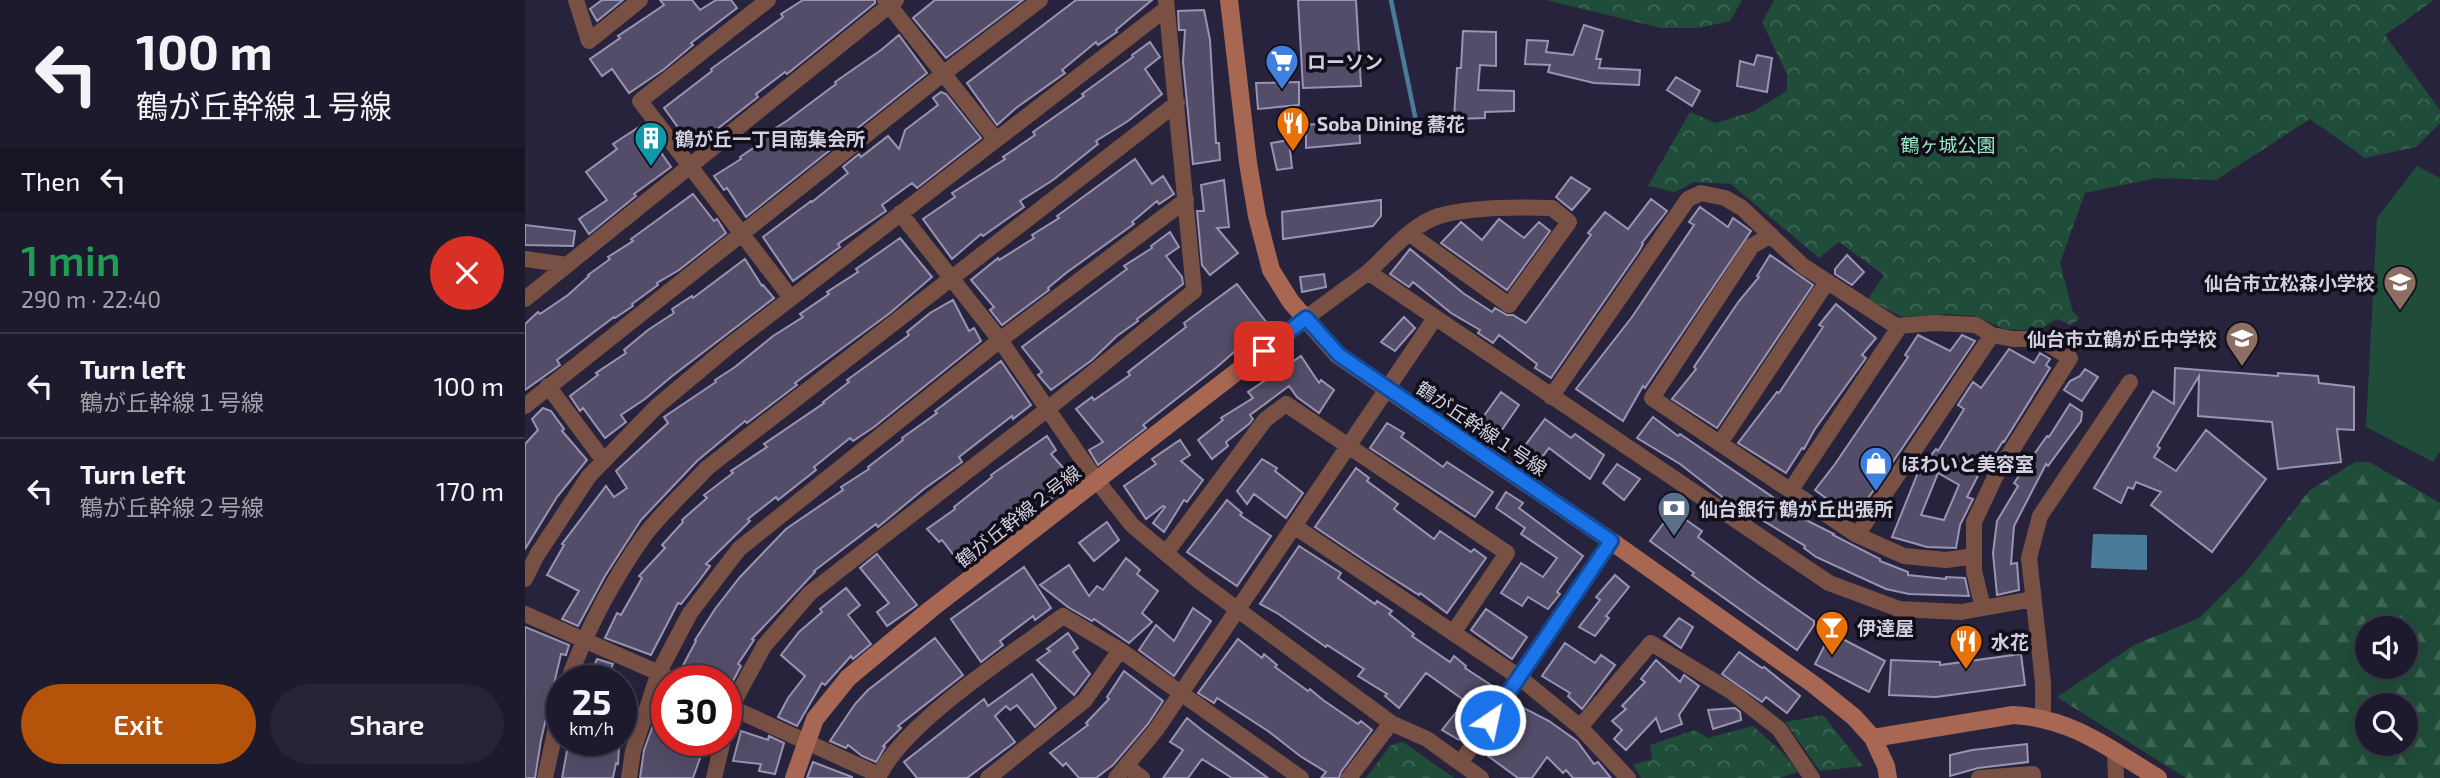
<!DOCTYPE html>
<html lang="en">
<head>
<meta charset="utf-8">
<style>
	body { margin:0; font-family:"Exo 2","Noto Sans JP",sans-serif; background:#262335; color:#f1f3f6; height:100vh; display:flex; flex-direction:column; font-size:26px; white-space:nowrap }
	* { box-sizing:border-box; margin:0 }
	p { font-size:23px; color:#a1a1aa }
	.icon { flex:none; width:38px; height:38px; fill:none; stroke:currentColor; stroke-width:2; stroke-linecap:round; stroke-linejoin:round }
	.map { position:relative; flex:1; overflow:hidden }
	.details { display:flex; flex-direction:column; background:#1e1a2d; width:525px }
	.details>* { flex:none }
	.banner { background:#1e1a2d; color:#f1f3f6; overflow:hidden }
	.tools { position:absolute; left:1830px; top:616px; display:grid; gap:14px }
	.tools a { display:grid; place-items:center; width:63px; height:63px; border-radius:50%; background:#1e1a2d; box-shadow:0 7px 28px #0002,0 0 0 2px #3c3849; font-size:35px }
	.speed { position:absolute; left:21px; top:665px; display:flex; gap:14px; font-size:35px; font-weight:700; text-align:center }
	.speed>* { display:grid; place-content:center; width:91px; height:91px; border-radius:50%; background:#1e1a2d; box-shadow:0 7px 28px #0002,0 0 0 2px #3c3849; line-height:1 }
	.speed small { font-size:18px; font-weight:400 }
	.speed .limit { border:10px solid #d22; background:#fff; color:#111 }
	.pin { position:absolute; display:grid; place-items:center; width:60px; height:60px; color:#fff; margin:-30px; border-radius:14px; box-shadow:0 4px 10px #0006 }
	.me { position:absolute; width:77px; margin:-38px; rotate:34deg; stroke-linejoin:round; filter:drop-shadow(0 0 5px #0008) }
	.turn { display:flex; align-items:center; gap:24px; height:147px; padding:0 21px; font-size:32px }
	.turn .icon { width:91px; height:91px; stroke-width:2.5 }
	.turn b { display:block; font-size:49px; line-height:60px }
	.then { display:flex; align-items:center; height:66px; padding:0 21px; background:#0003; gap:14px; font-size:26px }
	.round { display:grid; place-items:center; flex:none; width:74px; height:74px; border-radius:37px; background:#262335 }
	.overview { display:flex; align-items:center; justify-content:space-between; height:119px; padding:0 21px }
	h1 { font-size:42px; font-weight:600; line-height:52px; color:#1e9e55 }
	.cta { display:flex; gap:14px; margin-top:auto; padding:14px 21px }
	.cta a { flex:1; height:80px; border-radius:42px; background:#b45309; color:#fff; font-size:28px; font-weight:600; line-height:80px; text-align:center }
	.cta a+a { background:#262335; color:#f1f3f6 }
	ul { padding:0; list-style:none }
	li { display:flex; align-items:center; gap:21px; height:105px; padding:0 21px; border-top:2px solid #3c3849 }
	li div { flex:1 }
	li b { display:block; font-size:26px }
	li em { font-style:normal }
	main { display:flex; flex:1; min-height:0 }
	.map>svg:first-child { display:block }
</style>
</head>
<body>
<main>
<section class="details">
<div class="banner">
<div class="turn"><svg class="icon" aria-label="left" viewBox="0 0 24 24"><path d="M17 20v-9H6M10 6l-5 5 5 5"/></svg><div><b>100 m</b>鶴が丘幹線１号線</div></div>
<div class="then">Then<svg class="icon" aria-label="left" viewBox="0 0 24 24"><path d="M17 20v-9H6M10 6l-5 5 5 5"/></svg></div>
</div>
<div class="overview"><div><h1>1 min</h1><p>290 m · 22:40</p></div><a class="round" style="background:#d93025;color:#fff"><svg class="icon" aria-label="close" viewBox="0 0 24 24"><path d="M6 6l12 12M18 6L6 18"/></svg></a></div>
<ul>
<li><svg class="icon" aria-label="left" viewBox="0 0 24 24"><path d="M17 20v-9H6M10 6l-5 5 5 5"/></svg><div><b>Turn left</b><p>鶴が丘幹線１号線</p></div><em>100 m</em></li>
<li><svg class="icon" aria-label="left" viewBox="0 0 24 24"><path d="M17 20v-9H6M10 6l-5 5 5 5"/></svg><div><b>Turn left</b><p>鶴が丘幹線２号線</p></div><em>170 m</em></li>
</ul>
<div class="cta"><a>Exit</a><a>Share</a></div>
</section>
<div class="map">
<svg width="1915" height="778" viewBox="0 0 1915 778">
	<defs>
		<pattern id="forest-firs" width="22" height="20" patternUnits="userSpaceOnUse" patternTransform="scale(1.75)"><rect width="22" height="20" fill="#1f4d39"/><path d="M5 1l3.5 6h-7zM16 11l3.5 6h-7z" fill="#3f6655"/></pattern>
		<pattern id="park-crowns" width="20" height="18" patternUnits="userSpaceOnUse" patternTransform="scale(1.75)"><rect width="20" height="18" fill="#1f4d39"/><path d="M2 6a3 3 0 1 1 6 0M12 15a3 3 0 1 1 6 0" fill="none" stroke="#3f6655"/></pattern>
	</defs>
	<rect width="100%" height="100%" fill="#28233c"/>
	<path fill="url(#forest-firs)" fill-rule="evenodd" d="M1830 462H1844L1915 503V778H1661L1532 697 1609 645 1674 618 1721 572 1784 491ZM1881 628V667H1843V628ZM1843 705H1881V744H1843Z"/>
	<path fill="url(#park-crowns)" d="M1021 0H1217L1205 21 1173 28H1136Z
		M1249 0H1909L1860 35 1915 110V123L1891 147 1840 158 1785 119 1691 180 1631 178 1560 193 1535 263 1548 312 1555 318 1546 325 1532 319 1512 331 1479 329 1450 316 1423 314 1377 317 1343 299 1359 275 1314 242 1294 258 1206 184 1169 182 1150 192 1123 186 1165 112 1190 123 1227 112 1262 91V74L1237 22Z
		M1298 715 1338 766 1295 771 1260 722Z
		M1228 726 1258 753 1273 772 1255 778H1116L1108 765 1127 759 1125 745 1170 730 1183 738Z
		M878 742 929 778H841L866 745Z"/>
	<path fill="#1f4d39" d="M1892 166 1915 178V452L1908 462 1841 427 1852 218Z"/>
	<path fill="#4a7c99" d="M1568 534 1622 535V570L1566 568Z"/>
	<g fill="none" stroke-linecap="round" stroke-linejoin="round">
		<path stroke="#4a7c99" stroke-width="4.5" d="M866 0 891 121"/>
	</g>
	<path fill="#534d69" stroke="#9994b3" stroke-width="2" fill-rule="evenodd" d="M77 0H98L72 21 65 9Z
		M135 0H167L175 10 191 0H206L212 8 166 43 168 45 138 70 104 93 87 69 77 76 65 59 95 38 93 36 139 5Z
		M278 0H350V3L262 74 260 72 231 94 233 97 168 148 139 108 187 71 186 69 258 17 256 14Z
		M410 0H498L421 58 388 18Z
		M551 0H627L591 30 592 32 573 45 571 42 537 70 540 73 491 108 472 125 442 83Z
		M773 0H831L836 86 778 88Z
		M679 10 685 40 691 143H694L695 160 668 164 658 62 660 30H654L653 11Z
		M1059 25 1078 31 1071 59H1076L1074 68 1115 70 1114 85 1069 83 1023 72 1025 65 1000 64 1002 40 1023 41 1021 52 1048 55Z
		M938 31 971 32V66L955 65 953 90 989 91V111L960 112V118L929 119 932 68H936Z
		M374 35 402 73 221 217 202 188 199 190 189 176 216 159 215 157 240 140 237 137 263 120 311 84 310 82 356 50Z
		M625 42 635 57 620 69 637 94 603 121 571 141 573 144 528 180 495 201 499 207 458 236 456 234 427 259 398 219 430 197 427 193 480 159 478 157 510 135 508 132 559 96 557 94 608 57 607 55Z
		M1232 55 1247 58 1242 92 1212 86 1215 61 1229 65Z
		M1151 77 1175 91 1167 106 1142 90Z
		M774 82V105L733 109 731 83Z
		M416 92 421 94 456 138 392 188 387 183 357 205 361 211 313 244 315 247 268 281 238 237 286 201 287 202 323 173 318 167 334 154 336 157 363 136 374 149 380 130 413 105 408 98Z
		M834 120 835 143 781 148V125Z
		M117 125 146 167 109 194 111 196 64 234 54 219 82 200 61 172 92 149 88 144Z
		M764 140 767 168 752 170 746 143Z
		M610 159 627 184 638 176 649 194 634 204 632 201 607 222 609 224 541 273 523 288 524 290 477 325 465 310 469 307 446 280 473 258 474 260 509 238 507 235 534 218 532 216Z
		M1046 177 1065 189 1047 210 1031 197Z
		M699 180 704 227 692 228 713 253 685 275 677 265 672 211H679L676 185Z
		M168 194 189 221 192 219 201 233 154 270 132 283 133 285 107 304 108 306 90 318 89 317 32 360 35 365 0 390V324L13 312 15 314 43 295 64 276 63 275 85 259 83 257 108 241 106 239Z
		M1126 199 1142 211 1117 243 1118 244 1114 251 1026 378 1010 368 1012 364 974 335 968 343 953 333 955 330 926 313 888 282 884 287 865 274 885 249 938 293 967 312 970 308 982 315H988L1001 323 1066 235 1063 233 1080 212 1103 229Z
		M856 200V216L848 226 758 239 757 212Z
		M1175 207 1203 227 1208 218 1226 231 1120 388 1118 386 1098 421 1051 389 1107 317 1169 225 1164 222Z
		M974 219 999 238 1014 222 1025 231 982 290 916 243 936 222 957 240Z
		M0 225 50 231 48 246 0 245Z
		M645 232 654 247 641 256 657 277 658 284 612 319 613 321 592 336 567 360 526 390 513 375 517 372 497 347 602 269 599 266 627 248 626 246Z
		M375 238 407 277 365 313 270 383 272 385 222 423 220 421 172 461 116 520 80 576 53 626 37 619 54 591 22 575 39 545 37 544 81 486 89 497 102 488 91 471 143 423 139 417 191 382 190 380 210 367 248 336 278 317 275 314 304 294 302 292 333 272 331 269Z
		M1245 255 1288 285 1192 428 1147 399 1171 369 1169 367 1214 301 1234 277 1232 276Z
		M1322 255 1339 272 1327 285 1310 274V269Z
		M220 259 237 286 238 285 249 298 146 377 120 399 96 415 101 422 80 438 58 408 55 411 45 396 73 375 71 373 101 353 99 350 123 330 149 313 147 309 167 296 168 298Z
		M799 274 801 287 777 292 775 277Z
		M712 284 742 323 692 367 618 425 621 428 573 465 564 450 578 442 551 409 567 397 569 400 605 375 603 372 661 327 659 323Z
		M428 300 444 331 449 328 456 341 349 427 328 441 325 438 289 467 291 470 253 500 251 497 223 519 225 521 181 564 185 566 174 581 156 604 153 603 126 655 80 638 92 613 96 615 117 578 114 576 140 548 137 545 158 522 157 520 182 498 179 495 208 473 206 471 242 447 239 444 299 403 298 402 324 382 322 380 384 335 382 332 405 313Z
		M1311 304 1351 338 1337 355 1341 358 1290 429 1279 449 1277 448 1261 473 1213 443 1252 392 1254 393 1298 327 1294 325Z
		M879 317 890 328 870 351 856 342Z
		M1393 335 1425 351 1437 335 1450 341 1329 519 1290 490 1310 464 1383 357 1380 355Z
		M1484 349 1509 363 1515 353 1525 359 1521 365 1525 368 1479 442 1478 441 1462 466 1459 464 1442 497 1448 499 1435 525 1431 548 1402 547 1367 537 1394 470 1411 449 1413 451 1439 409 1433 405 1448 382 1456 388ZM1413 473 1434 485 1419 520 1396 515Z
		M776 356 794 383 796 380 809 390 794 413 772 397 764 386 725 415 728 419 724 424 701 442 703 446 687 459 673 440 698 420 696 418 728 398 723 392Z
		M476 361 506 405 488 419 487 416 434 457 437 462 399 489 353 527 351 524 289 571 290 572 227 639 229 640 213 664 216 666 208 681H183L173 675 171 680 155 671 171 641 170 640 190 609 215 577 261 529 318 490 316 487 344 469 343 467 378 440 377 438 412 413 410 411Z
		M1650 368 1753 376V373L1793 376 1794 383 1829 387V430L1812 429 1816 462 1753 469 1747 422 1673 416 1674 376 1632 446 1635 448 1629 457 1651 471 1681 430 1741 479 1687 552 1626 505 1636 492 1611 482 1608 489 1603 487 1596 503 1569 488 1628 391 1649 404Z
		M1560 369 1573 377 1557 401 1539 390 1545 381 1555 376Z
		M976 392 994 405 974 434 956 420Z
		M1545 404 1557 412 1556 421 1523 466 1521 464 1489 526 1486 564 1492 563 1494 590 1472 595 1468 553 1472 521 1493 486 1489 483 1522 436 1524 437Z
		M18 408 26 411 39 429 37 431 62 460 32 497 0 549V444L13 430 7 419Z
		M1128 417 1153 436 1155 434 1261 506 1264 502 1284 515 1281 520 1309 534 1308 535 1355 559V561L1383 572V575L1421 579V577L1440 578 1444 596 1384 594 1361 589 1291 557 1279 548 1280 546 1206 501 1205 503 1155 464 1112 438Z
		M1020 419 1046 438 1050 434 1079 455 1065 479 1024 448 1012 464 996 451Z
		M862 423 879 433 876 437 918 467 922 462 968 492 950 517 845 448Z
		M522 436 531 450 526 454 549 480 522 502 516 493 503 503 509 512 497 521 495 519 437 566 417 540 414 542 402 529 430 509 429 507 467 477 466 475Z
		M655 440 665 455 656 461 678 480 662 502 659 500 639 532 628 523 640 507 638 506 621 519 599 486 631 464 627 459Z
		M737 459 752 468 750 471 778 493 761 518 729 494 722 504 712 491Z
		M1092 464 1115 479 1099 500 1078 483Z
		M831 468 844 478 842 481 873 504 869 509 909 539 915 531 946 552 949 549 961 558 922 613 895 593 894 595 845 564 790 527Z
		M981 492 998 503 994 508 1058 556 1032 592 1035 594 1023 609 1003 597 997 606 976 593 996 563 1018 577 1032 558 996 534 1000 528 971 508Z
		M702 500 717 513 715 515 746 536 712 586 662 552Z
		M1148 511 1177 531 1173 537 1233 582 1289 621V625L1272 650 1167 575 1169 573 1125 541Z
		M582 522 594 540 569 561 554 543Z
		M774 546 816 573 813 578 850 604 852 601 867 611 864 614 889 634 887 636 925 662 929 656 941 666 940 668 972 689 934 740 917 730 940 701 901 673 874 708 860 696 862 694 833 676 839 669 802 645 801 647 752 613 735 604Z
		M352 554 392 605 362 626 352 612 364 603 335 568Z
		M601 558 615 570 612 574 633 591 617 613 627 622 604 643 569 619 567 621 543 607 515 585 544 565 564 596 572 586 578 590Z
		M499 567 526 608 510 620 508 616 475 641 478 645 456 662 426 619Z
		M1090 575 1104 587 1081 616 1084 618 1070 636 1054 627 1075 600 1071 597Z
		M321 588 335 605 323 615 346 644 328 659 326 656 300 685 297 683 272 726 253 717 263 698 280 676 256 655 274 632 297 612 295 609Z
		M668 608 686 621 649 676 614 650 631 625 649 641Z
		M961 609 1002 637 987 659 946 630Z
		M1154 618 1168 627 1156 648 1139 636Z
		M0 627 44 645 41 655 36 654 16 740 10 778H0Z
		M543 633 553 648 548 652 565 674 549 695 512 660 525 651 522 649Z
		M1306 633 1360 661 1344 692 1290 664Z
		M410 638 438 675 373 726 376 728 358 746 360 747 351 762 337 756 323 745 321 748 305 741 330 704 343 690Z
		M713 639 737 658 739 654 752 665 750 667 783 691 785 689 798 700 833 724 836 721 847 730 816 772 814 778H796L801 772 775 756 743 731 692 698 689 703 673 693Z
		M1040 643 1070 663 1076 655 1090 665 1057 709 1043 696 1045 693 1017 676Z
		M1214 652 1237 668 1239 667 1275 696 1262 713 1241 697 1237 702 1197 674Z
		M1496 654 1500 685 1411 697 1364 695 1366 660 1415 662V665Z
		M72 659 88 664 81 681H63Z
		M1131 660 1155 682 1159 675 1174 686 1154 715 1157 724 1136 732 1131 718 1101 750 1089 739 1097 730 1087 721 1101 709 1097 706 1120 682 1116 679Z
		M599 671 638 701 623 724 588 765 571 778H554L541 763 538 766 525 753 563 725 561 723 584 699 582 697Z
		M507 674 531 708 510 727 492 705 485 710 481 706 470 716 490 742 442 778H392L379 762 459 699 463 706Z
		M141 690 142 740H157L179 747 168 778H115L119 750Z
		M995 706 1024 721 1052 741 1069 764 1073 762 1086 778H1048L1041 770 1038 773 1022 757 1007 778H993L963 756Z
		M1210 708 1215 712 1216 720 1188 729 1183 710Z
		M662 718 678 731 743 778H707L677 759 663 778H638L658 750 645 742Z
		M216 731 243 740 244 736 259 743 250 774 234 771 236 764 208 761Z
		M44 740H69L94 747 93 764 91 763 88 778H37Z
		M1502 744 1503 762 1453 768 1425 776V755L1447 750Z
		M288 762 327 777V778H282Z"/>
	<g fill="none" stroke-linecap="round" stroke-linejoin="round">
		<path stroke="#795144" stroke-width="16" d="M51 0 64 41 115 0
			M243 0 115 101 266 298
			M360 0 471 140
			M375 213 475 340 572 481 607 525 674 581 866 723 902 739 956 778
			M1246 235 1227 246 1127 398 1332 535 1379 556 1421 560 1449 556
			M0 259 42 265
			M843 272 1304 583 1374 609 1436 612 1508 599
			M0 299 371 0
			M781 318C801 303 822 288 842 273 864 254 885 225 914 216 944 207 996 207 1027 208L1044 222 984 305 885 234
			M23 386 79 461
			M1026 397 1163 199 1176 193 1200 198 1217 208 1278 266 1371 326 1410 323 1451 325 1467 335 1488 339H1515L1545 358 1471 475 1449 522V571L1458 608
			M0 406 419 73 515 0
			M1195 443 1302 282
			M1265 491 1375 326
			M769 526 994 677 1055 727 1126 643 1207 692 1254 729 1287 778
			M1332 535 1467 335
			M641 553 740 420 761 404 982 553 928 633
			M0 579 12 555 64 476 131 407 204 346 642 8
			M0 614 152 681
			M595 650 776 778
			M43 681C62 629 87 581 119 536 137 512 162 490 182 468L652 103
			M201 705 354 775
			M1518 718V682L1504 558 1515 516 1605 382
			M201 726 206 707 239 646 285 593 524 408 669 291 641 0
			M1055 727 1103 778
			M1590 752 1591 778
			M936 762 1086 541
			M602 767 617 778
			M20 778 37 700
			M104 778 108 751 134 672 165 613 214 549 475 340 661 200
			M189 778 198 740
			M353 778C378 723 488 653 538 616L595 650 560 700 463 778
			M591 778 631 730 910 318
			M824 778 866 723
			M1454 778 1508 774V778"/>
		<path stroke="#a76752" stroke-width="18" d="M704 0 723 163 732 216 746 270 766 302 813 355 1086 541 1288 684 1329 717 1348 738 1361 766 1363 778
			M1348 738 1488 715C1547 718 1585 749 1633 778
			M269 778 290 719 323 678 406 609 781 318"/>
	</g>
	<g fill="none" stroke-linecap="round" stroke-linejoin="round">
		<defs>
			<path id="route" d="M739 351 781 318 814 355 1086 541 965 720"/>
		</defs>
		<use href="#route" stroke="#114b97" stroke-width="18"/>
		<use href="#route" stroke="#1a73e8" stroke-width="12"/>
	</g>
	<defs>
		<symbol id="supermarket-pin" viewBox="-11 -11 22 30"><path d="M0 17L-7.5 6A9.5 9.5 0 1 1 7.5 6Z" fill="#3f7fe0" stroke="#110e1a"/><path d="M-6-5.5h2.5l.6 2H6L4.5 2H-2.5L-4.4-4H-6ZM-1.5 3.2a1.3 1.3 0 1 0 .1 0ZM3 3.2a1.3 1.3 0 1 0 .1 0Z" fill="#fff"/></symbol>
		<symbol id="restaurant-pin" viewBox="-11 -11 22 30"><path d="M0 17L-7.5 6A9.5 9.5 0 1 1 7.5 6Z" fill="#e8710a" stroke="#110e1a"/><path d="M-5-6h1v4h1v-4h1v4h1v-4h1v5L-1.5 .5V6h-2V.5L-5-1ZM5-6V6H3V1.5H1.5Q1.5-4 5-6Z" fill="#fff"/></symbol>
		<symbol id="building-pin" viewBox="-11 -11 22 30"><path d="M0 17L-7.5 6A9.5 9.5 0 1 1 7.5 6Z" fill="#0f9aa8" stroke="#110e1a"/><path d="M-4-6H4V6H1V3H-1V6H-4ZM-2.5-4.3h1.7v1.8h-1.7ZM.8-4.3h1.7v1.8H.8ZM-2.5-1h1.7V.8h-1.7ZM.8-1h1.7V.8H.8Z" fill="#fff"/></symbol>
		<symbol id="school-pin" viewBox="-11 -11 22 30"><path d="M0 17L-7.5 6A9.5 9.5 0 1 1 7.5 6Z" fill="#8d6e63" stroke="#110e1a"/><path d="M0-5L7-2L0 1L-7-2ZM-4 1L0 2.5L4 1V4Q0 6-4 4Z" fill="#fff"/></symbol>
		<symbol id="shop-pin" viewBox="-11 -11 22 30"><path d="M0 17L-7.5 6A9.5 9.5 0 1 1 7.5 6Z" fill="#3f7fe0" stroke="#110e1a"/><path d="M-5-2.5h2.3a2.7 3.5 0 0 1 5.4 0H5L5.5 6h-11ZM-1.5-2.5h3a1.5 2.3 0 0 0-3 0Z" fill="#fff"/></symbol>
		<symbol id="bank-pin" viewBox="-11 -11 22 30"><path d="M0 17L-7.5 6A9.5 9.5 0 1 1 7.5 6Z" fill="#5c6f8a" stroke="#110e1a"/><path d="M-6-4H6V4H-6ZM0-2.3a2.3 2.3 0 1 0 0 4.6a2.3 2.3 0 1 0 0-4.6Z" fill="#fff"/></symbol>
		<symbol id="bar-pin" viewBox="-11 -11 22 30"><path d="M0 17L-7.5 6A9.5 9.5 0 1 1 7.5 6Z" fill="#e8710a" stroke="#110e1a"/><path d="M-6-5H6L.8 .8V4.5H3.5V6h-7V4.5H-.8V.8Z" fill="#fff"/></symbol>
	</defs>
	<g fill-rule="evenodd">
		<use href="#supermarket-pin" x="738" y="42" width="38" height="52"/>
		<use href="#restaurant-pin" x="749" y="104" width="38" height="52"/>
		<use href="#building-pin" x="107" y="119" width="38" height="52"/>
		<use href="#school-pin" x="1856" y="263" width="38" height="52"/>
		<use href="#school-pin" x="1698" y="319" width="38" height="52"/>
		<use href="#shop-pin" x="1332" y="444" width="38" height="52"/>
		<use href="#bank-pin" x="1130" y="489" width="38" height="52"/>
		<use href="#bar-pin" x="1288" y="608" width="38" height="52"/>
		<use href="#restaurant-pin" x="1422" y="622" width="38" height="52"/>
	</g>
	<g text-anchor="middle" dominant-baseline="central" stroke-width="7" stroke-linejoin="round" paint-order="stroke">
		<g font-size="19" font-weight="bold" fill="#d2cfe0" stroke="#110e1a" text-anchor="start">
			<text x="782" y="61">ローソン</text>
			<text x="792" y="123">Soba Dining 蕎花</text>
			<text x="150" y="138">鶴が丘一丁目南集会所</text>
			<text x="1850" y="282" text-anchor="end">仙台市立松森小学校</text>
			<text x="1692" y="338" text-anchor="end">仙台市立鶴が丘中学校</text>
			<text x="1376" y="463">ほわいと美容室</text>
			<text x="1174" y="508">仙台銀行 鶴が丘出張所</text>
			<text x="1332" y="627">伊達屋</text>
			<text x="1466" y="641">水花</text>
		</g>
		<g font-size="19" fill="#97ebc3" stroke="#110e1a">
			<text x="1423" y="144">鶴ヶ城公園</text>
		</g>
		<g font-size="19" fill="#d2cfe0" stroke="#110e1a">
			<text transform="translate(957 428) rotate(34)">鶴が丘幹線１号線</text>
			<text transform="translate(493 516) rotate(-38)">鶴が丘幹線２号線</text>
		</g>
	</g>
</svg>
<div class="tools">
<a><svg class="icon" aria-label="sound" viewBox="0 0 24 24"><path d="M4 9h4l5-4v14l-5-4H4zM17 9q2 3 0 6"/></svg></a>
<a><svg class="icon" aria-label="search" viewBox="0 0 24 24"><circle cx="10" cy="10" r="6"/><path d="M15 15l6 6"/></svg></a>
</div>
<div class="speed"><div>25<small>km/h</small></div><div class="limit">30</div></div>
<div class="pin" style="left:739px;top:351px;background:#d93025"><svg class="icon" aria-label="arrive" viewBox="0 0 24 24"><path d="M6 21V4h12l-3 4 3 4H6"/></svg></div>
<svg class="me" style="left:965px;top:720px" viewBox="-20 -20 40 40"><circle r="17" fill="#1a73e8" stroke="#fff" stroke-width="3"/><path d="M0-11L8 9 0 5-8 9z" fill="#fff"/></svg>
</div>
</main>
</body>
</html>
